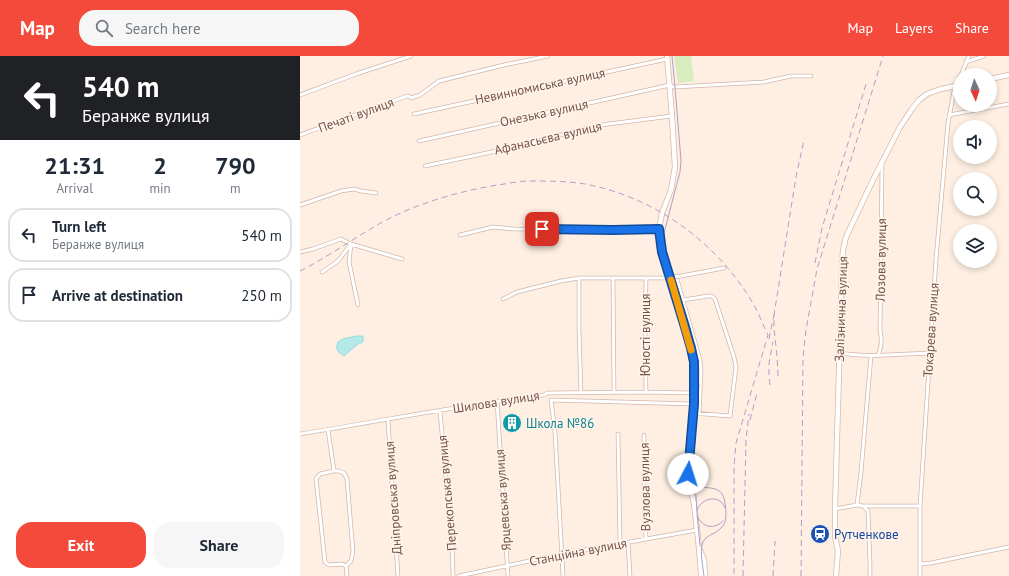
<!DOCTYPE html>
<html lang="en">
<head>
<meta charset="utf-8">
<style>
	body { margin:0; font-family:"PT Sans",sans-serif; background:#f6f6f7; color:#1f2937; height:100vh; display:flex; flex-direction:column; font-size:15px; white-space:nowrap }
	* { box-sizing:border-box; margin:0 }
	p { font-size:13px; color:#747a83 }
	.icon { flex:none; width:22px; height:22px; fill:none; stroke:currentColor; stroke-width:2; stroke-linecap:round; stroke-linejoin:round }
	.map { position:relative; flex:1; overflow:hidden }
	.side { display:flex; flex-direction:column; background:#fff; width:300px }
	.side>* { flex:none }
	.hud { background:#202124; color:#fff; overflow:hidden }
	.needle { width:26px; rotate:176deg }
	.controls { position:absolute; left:653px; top:12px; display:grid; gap:8px }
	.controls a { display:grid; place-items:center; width:44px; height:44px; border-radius:50%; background:#fff; box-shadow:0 2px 6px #0003; font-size:20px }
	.pin { position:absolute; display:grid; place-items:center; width:34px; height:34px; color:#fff; margin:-17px; border-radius:8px; box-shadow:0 2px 6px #0006 }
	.me { position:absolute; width:44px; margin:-22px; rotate:5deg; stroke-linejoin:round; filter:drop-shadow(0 0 3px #0008) }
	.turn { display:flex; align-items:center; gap:14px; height:84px; padding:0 16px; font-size:18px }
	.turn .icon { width:52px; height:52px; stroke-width:2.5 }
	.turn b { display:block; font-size:28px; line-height:34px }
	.eta { display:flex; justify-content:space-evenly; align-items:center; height:68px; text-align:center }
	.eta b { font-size:24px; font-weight:700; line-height:28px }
	.action { display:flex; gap:8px; margin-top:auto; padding:8px 16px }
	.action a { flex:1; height:46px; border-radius:16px; background:#f44a3b; color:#fff; font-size:16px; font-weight:700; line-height:46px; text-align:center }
	.action a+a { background:#f6f6f7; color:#1f2937 }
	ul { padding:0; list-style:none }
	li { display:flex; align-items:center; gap:12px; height:54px; margin:0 8px 6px; padding:0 8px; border:2px solid #e0e1e3; border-radius:16px }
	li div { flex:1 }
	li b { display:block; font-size:15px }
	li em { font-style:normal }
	header { display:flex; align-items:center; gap:24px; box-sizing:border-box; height:56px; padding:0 20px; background:#f44a3b; color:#fff }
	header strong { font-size:19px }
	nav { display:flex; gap:22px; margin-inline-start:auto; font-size:14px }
	.search { width:280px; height:36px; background:#f6f6f7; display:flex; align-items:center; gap:10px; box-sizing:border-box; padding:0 14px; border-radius:16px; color:#747a83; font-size:15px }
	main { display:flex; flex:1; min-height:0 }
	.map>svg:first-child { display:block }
</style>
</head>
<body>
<header>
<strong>Map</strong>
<div class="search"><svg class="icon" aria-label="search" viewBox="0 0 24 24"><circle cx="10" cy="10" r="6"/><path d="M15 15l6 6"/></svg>Search here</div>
<nav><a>Map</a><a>Layers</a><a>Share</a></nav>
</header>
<main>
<section class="side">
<div class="hud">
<div class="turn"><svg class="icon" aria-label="left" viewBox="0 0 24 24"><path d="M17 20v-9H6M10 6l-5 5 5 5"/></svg><div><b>540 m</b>Беранже вулиця</div></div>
</div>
<div class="eta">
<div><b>21:31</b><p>Arrival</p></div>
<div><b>2</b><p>min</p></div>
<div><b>790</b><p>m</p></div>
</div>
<ul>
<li><svg class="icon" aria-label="left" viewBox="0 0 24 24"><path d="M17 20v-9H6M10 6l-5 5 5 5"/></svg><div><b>Turn left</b><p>Беранже вулиця</p></div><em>540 m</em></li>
<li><svg class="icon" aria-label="arrive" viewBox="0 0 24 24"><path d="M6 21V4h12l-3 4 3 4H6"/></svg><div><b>Arrive at destination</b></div><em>250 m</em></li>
</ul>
<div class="action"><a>Exit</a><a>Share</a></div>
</section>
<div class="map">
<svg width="709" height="520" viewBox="0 0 709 520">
	<rect width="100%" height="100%" fill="#feefe2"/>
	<path fill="#d8edbf" d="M374 0H391L394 25 378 27Z"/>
	<path fill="#b4e9ea" stroke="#9adcdc" d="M56 280H63V286L58 288 44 300C37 296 35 293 38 286L43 283Z"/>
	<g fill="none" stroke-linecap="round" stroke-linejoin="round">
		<defs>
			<path id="street" d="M666 6 684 0
				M661 19 669 0
				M0 39 56 18 111 0
				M114 58 367 3
				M649 59 709 48
				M0 79 107 40H109L111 42 120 39 124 36 139 25 204 9 248 0
				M119 85 370 29 373 31H375L464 26 491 20H511
				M125 110 220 90 286 72 308 68 372 60
				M0 149 41 135 54 133 61 135 76 137
				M160 179 193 171 214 173 313 174 359 173
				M0 196 13 193 41 183 51 188 38 205 22 216
				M376 220 400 304 401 316 399 358
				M279 222V273L281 337
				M313 222 314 337
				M203 243 217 236 261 225 279 222H370L424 212
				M383 244 408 240H412L415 243 434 301 436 311 430 360 393 357
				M58 249 49 206 51 188 102 203
				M540 297C569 302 600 298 630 297
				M578 299C582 291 582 283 580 274L582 109
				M346 336 345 273 346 223
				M197 345 201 408 208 520
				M140 355 152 487 153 520
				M88 364 98 520
				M28 374 34 415H39L44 417 47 423 53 496 51 505 46 510 47 520
				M0 378C81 365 162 349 244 339L247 337 346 336 394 337
				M318 378 320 487
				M344 379V445L346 482
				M34 415 20 418 16 423 25 506 29 509 42 508 46 510
				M557 449 561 416 571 300
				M563 450 568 455 570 508V520
				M535 453 557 449 563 450H620
				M328 486 330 520
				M620 508 631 507 709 491
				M159 520 262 498 397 474
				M263 520 255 376 251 344 393 348
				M620 520V450L636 203 648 67 655 30 660 20"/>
			<path id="secondary" d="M367 0 372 60 375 111 371 134 362 157 359 173 362 196 385 271 394 306V327L393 348 388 418C389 428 392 438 394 448 397 472 400 496 401 520
				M690 23 709 19
				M400 494 404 504 405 520
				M536 520 538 495 535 480V453L542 210 543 194 546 181 572 126 600 71 612 53 619 44 627 38 641 33 660 29"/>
		</defs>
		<use href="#street" stroke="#d2b7aa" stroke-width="4.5"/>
		<use href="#secondary" stroke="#d9b7a9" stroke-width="6"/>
		<use href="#street" stroke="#fff" stroke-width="3"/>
		<use href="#secondary" stroke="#fff" stroke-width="4.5"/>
		<path stroke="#b09fc9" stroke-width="1" d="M372 0 375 31 381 105 380 116 364 177 366 193 390 273 397 301 399 330 392 421C395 441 422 421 425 447 426 455 428 467 420 473 414 479 404 479 402 489 400 496 403 512 404 520
			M391 426 396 439 397 457 400 490
			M397 454C402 441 420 438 425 452
			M397 460C403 472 414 474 423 465"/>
		<path stroke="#b09fc9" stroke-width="1" stroke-dasharray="6 4" stroke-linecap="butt" d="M515 207 522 172 567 25
			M0 215C36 197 68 171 105 155 136 142 170 133 204 128 211 127 220 125 227 125 246 125 266 125 285 128 355 141 418 187 454 249 459 258 463 269 468 279L449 343 436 387 434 410V520
			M469 283 474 259
			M478 320 477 300 474 272V259L496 121 504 84
			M470 329 469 320V307L473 286
			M450 364 457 337
			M443 520 446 383 449 358
			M473 520 475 485
			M501 520 503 301 506 274 517 213 583 0"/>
	</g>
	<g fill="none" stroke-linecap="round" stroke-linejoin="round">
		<defs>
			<path id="route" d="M242 173 313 174 359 173 362 196 385 271 391 292 394 306V348L388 418"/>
		</defs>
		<use href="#route" stroke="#114b97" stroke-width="10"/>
		<use href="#route" stroke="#1a73e8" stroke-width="7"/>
		<path stroke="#f59e0b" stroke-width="7" d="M371 224 391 294"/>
	</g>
	<defs>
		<symbol id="building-disc" viewBox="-11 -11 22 22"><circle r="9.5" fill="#0f9aa8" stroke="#fff4ea"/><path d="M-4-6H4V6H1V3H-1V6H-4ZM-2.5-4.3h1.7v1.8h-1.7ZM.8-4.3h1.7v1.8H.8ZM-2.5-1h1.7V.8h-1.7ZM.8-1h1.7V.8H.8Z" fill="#fff"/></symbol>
		<symbol id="station-disc" viewBox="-11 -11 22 22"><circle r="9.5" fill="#1a4fb4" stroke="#fff4ea"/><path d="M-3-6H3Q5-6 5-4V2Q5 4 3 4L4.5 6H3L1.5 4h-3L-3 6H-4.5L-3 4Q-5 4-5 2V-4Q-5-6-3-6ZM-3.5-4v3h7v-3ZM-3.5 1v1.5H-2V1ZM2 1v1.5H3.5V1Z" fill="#fff"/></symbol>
	</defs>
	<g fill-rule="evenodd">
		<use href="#building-disc" x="201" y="356" width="22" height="22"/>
		<use href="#station-disc" x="509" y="467" width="22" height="22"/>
	</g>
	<g text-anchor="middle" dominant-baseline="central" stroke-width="3" stroke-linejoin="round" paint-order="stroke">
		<g font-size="13" fill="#785146" stroke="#fff4ea">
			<text transform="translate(240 30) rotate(-12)">Невинномиська вулиця</text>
			<text transform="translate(244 57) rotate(-12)">Онезька вулиця</text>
			<text transform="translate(56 59) rotate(-20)">Печаті вулиця</text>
			<text transform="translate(248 82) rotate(-13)">Афанасьєва вулиця</text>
			<text transform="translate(581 204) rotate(-89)">Лозова вулиця</text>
			<text transform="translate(541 253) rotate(-88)">Залізнична вулиця</text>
			<text transform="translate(631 274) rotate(-86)">Токарева вулиця</text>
			<text transform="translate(345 279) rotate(-90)">Юності вулиця</text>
			<text transform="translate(196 346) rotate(-9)">Шилова вулиця</text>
			<text transform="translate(345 431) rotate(-91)">Вузлова вулиця</text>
			<text transform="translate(147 437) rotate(-95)">Перекопська вулиця</text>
			<text transform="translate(93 442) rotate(-94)">Дніпровська вулиця</text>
			<text transform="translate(203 444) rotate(-94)">Ярцевська вулиця</text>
			<text transform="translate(278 496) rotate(-11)">Станційна вулиця</text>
		</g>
		<g font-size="13" fill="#0d838f" stroke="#fff4ea" text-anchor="start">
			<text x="226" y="367">Школа №86</text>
		</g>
		<g font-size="13" fill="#164399" stroke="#fff4ea" text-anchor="start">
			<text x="534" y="478">Рутченкове</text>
		</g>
	</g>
</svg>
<div class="controls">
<a><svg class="needle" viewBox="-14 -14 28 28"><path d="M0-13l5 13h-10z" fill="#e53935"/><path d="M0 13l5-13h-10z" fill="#747a83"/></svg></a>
<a><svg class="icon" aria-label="sound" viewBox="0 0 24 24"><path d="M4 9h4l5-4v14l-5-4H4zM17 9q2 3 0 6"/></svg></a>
<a><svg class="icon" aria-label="search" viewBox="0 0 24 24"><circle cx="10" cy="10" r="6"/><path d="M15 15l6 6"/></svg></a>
<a><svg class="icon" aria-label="layers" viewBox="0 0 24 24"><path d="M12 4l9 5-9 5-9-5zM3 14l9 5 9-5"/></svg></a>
</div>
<div class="pin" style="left:242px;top:173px;background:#d93025"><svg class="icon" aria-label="arrive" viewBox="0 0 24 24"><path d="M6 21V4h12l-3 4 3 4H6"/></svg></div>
<svg class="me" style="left:388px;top:418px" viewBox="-20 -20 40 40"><circle r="19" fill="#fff"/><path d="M0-13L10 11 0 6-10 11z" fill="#1a73e8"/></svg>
</div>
</main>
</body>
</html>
